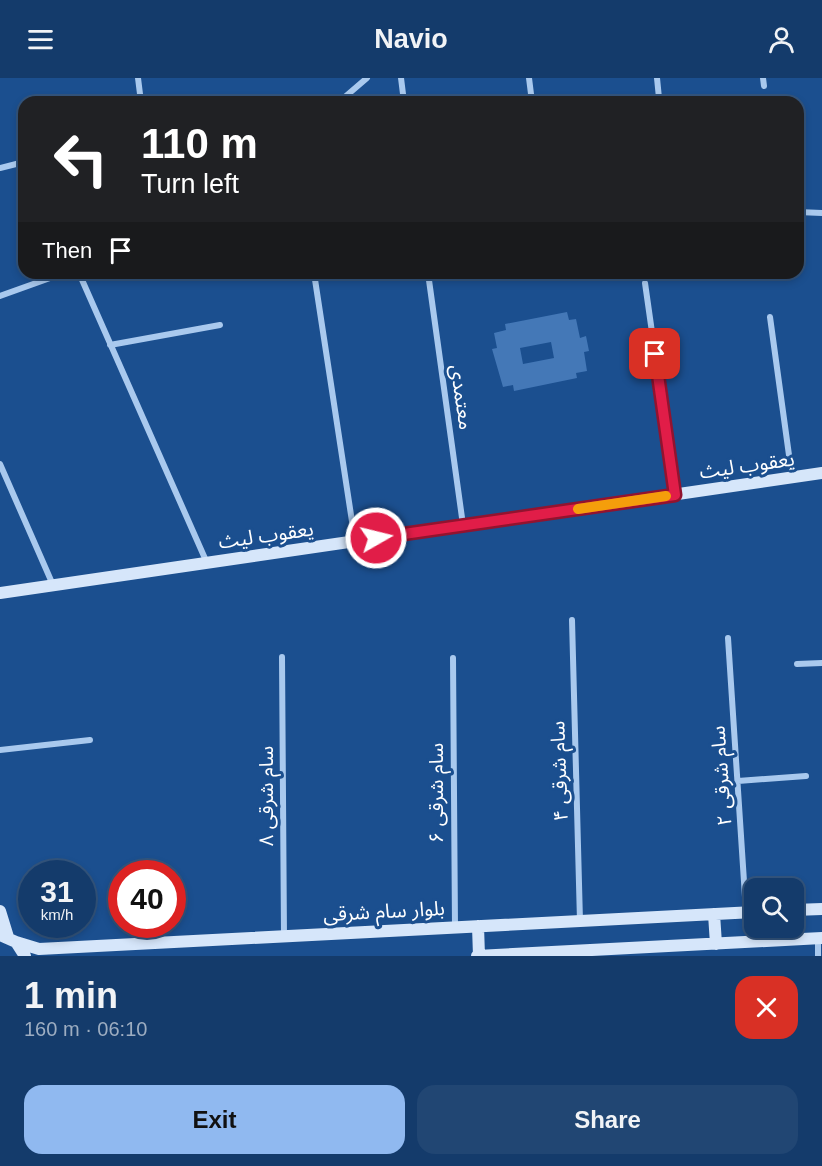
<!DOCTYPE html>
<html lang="en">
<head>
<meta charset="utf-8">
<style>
	body { margin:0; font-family:Helvetica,"Noto Sans Arabic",sans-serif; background:#214673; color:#f1f3f6; height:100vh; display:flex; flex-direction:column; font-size:22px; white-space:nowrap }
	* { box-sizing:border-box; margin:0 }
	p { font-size:20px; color:#9dadc1 }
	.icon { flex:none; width:33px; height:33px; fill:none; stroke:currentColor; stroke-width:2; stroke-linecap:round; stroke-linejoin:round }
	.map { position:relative; height:878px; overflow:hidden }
	.panel { display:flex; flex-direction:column; background:#143b6b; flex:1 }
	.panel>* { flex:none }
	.hud { position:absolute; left:18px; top:18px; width:786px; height:183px; border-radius:18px; box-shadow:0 3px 9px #0003,0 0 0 2px #33557e; background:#202124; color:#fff; overflow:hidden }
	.buttons { position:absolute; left:744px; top:800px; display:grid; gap:12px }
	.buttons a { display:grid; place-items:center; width:60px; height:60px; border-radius:12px; background:#143b6b; box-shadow:0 3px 9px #0003,0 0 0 2px #33557e; font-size:30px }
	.speed { position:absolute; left:18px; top:782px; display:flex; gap:12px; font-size:30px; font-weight:700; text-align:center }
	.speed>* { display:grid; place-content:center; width:78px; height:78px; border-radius:50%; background:#143b6b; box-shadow:0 3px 9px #0003,0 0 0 2px #33557e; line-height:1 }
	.speed small { font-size:15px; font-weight:400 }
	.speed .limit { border:9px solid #d22; background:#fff; color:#111 }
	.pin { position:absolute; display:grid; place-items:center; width:51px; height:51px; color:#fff; margin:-26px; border-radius:12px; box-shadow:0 3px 9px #0006 }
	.me { position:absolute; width:66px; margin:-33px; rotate:82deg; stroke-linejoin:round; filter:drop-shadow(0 0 4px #0008) }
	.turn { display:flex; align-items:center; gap:21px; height:126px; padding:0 24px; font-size:27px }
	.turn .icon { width:78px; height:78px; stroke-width:2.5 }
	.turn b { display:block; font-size:42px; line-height:51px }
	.then { display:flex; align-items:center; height:57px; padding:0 24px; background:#0003; gap:12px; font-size:22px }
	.round { display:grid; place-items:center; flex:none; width:63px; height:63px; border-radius:18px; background:#214673 }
	.head { display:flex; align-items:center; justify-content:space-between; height:102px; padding:0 24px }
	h1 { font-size:36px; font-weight:600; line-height:45px }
	.cta { display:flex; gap:12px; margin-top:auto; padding:12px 24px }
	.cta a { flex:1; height:69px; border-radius:18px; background:#90b9f0; color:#111; font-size:24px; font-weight:600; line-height:69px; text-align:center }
	.cta a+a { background:#214673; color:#f1f3f6 }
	header { display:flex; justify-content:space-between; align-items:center; height:78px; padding:0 24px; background:#143b6b; font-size:27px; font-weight:600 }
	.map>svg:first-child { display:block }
</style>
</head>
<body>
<header><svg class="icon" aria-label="menu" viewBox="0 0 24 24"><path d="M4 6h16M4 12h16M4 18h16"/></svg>Navio<svg class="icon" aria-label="person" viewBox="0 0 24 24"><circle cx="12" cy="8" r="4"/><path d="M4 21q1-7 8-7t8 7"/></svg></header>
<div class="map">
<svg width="822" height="878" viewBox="0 0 822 878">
	<rect width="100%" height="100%" fill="#1b4f8f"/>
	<path fill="#4478b7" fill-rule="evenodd" d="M567 234 569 242 576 241 580 260 586 258 589 273 584 274 587 293 576 295 577 300 514 313 513 307 503 309 492 271 497 270 494 255 506 252 505 246ZM551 264 554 280 523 286 520 270Z"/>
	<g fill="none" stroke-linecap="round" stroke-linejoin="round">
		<path stroke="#a9c9ee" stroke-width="6" d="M138 0 141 24
			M401 0 404 24
			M529 0 532 24
			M657 0 659 20
			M763 0 764 8
			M339 24 367 0
			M0 90 24 84
			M798 134 822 135
			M79 195 207 485
			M314 195 355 463
			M428 195 463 447
			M645 205 675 416
			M0 218 64 195
			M770 239 792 399
			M110 267 220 247
			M0 386 53 507
			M572 542 580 843
			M728 560 746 834
			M282 579 284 858
			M453 580 455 849
			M797 586 822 585
			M0 672 90 662
			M738 703 806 698
			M818 878V860"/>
		<path stroke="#d6e6fa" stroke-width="12" d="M0 515 822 395
			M794 832 822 831
			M0 833 8 859
			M714 836 716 866
			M478 848 479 878
			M0 857 16 864 25 878
			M16 864 39 871 754 834
			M477 878 822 860"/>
	</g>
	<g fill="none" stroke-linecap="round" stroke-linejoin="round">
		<defs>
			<path id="route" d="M376 460 675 417 655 276"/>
		</defs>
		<use href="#route" stroke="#92132f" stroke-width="15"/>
		<use href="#route" stroke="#e11d48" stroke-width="10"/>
		<path stroke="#f59e0b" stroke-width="10" d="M578 431 666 418"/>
	</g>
	<g text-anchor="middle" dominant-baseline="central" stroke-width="6" stroke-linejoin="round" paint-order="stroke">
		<g font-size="20" fill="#fff" stroke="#1b4f8f">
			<text transform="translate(462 319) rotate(82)">معتمدی</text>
			<text transform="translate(747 387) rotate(-8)">یعقوب لیث</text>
			<text transform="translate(266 457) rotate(-8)">یعقوب لیث</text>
			<text transform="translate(559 693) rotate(-92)">سام شرقی ۴</text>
			<text transform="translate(721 698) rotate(-94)">سام شرقی ۲</text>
			<text transform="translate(436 715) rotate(-90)">سام شرقی ۶</text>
			<text transform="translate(266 718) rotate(-90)">سام شرقی ۸</text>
			<text transform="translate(384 833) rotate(-3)">بلوار سام شرقی</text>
		</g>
	</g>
</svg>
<div class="buttons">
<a><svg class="icon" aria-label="search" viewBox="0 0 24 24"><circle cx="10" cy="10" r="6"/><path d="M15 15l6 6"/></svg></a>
</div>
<div class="speed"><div>31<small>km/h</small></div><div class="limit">40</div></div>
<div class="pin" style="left:655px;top:276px;background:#d93025"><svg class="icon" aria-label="arrive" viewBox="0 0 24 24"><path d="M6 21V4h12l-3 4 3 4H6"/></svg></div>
<svg class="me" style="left:376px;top:460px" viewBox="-20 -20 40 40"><circle r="17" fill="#e11d48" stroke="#fff" stroke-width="3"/><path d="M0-11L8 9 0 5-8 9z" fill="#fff"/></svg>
<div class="hud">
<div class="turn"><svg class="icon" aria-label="left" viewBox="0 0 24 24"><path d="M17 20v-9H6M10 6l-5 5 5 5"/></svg><div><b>110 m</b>Turn left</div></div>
<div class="then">Then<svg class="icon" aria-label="arrive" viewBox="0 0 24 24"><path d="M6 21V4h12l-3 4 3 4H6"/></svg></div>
</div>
</div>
<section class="panel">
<div class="head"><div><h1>1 min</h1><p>160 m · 06:10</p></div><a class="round" style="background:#d93025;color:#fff"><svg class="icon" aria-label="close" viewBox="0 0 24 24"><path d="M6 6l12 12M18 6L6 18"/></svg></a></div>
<div class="cta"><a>Exit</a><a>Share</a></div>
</section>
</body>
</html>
